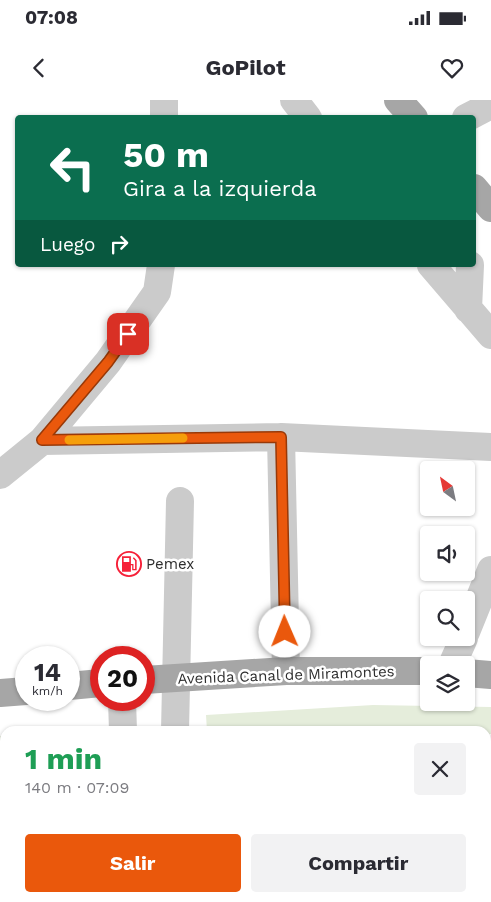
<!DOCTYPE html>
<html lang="es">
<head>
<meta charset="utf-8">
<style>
	body { margin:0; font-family:"Work Sans",sans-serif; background:#f2f2f3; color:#2b2b33; height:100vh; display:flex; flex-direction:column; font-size:19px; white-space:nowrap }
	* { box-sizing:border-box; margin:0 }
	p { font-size:16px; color:#7c7c81 }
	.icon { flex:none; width:28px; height:28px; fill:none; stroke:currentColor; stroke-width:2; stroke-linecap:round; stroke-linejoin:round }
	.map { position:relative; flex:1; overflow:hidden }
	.drawer { position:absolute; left:0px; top:626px; width:491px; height:176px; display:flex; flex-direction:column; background:#fff; border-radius:15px 15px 0 0; box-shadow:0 1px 4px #0004 }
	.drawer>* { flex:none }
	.top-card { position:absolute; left:15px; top:15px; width:461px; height:152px; border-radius:5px; box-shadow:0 1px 4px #0004; background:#0b6e4f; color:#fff; overflow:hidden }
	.needle { width:32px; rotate:327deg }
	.buttons { position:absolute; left:420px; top:361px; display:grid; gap:10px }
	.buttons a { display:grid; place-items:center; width:55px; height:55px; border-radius:5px; background:#fff; box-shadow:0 1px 4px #0004; font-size:25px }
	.speed { position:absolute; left:15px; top:546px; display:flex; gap:10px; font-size:25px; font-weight:700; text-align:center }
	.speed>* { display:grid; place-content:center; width:65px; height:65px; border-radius:50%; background:#fff; box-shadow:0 1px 4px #0004; line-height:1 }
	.speed small { font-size:12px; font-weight:400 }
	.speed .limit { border:8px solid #d22; background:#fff; color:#111 }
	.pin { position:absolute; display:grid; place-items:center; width:42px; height:42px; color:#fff; margin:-21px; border-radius:10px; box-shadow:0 2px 8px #0006 }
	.me { position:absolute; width:55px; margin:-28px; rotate:359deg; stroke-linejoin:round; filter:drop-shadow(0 0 4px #0008) }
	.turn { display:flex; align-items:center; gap:18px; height:105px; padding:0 25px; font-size:22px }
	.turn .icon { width:65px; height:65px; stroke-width:2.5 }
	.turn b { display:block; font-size:35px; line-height:42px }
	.then { display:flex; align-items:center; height:48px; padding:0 25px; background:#0003; gap:10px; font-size:19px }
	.round { display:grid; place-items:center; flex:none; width:52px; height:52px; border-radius:5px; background:#f2f2f3 }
	.head { display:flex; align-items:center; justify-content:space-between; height:85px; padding:0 25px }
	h1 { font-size:30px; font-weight:700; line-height:38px; color:#1e9e55 }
	.primary-button { display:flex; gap:10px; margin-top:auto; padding:10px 25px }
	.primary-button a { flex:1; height:58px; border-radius:5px; background:#ea580c; color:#fff; font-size:20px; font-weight:700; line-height:58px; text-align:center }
	.primary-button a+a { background:#f2f2f3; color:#2b2b33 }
	.status { display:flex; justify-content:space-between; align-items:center; height:35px; padding:0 25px; background:#fff; direction:ltr }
	.status svg { height:14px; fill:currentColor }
	header { display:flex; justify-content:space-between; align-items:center; height:65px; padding:0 25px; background:#fff; font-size:22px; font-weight:700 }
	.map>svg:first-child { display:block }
</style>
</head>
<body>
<div class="status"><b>07:08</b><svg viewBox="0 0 49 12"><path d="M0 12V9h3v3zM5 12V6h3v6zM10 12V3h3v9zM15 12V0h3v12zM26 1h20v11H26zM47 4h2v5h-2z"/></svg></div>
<header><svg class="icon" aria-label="back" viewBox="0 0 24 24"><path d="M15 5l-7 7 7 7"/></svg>GoPilot<svg class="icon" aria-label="heart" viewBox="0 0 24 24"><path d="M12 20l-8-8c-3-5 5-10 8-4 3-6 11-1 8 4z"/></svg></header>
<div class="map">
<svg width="491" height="802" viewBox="0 0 491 802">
	<rect width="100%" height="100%" fill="#fff"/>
	<path fill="#e5eddb" d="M373 605 491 607V634H486V631H207L206 615Z
		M0 636H5V667L0 668Z"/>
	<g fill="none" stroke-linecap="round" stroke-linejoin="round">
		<path stroke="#cbcbcb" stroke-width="28" d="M294 0 308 18
			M164 18V0
			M466 18 491 5
			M431 165 491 235
			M468 209 470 165
			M281 337 286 571
			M42 341 281 337 491 347
			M0 375 42 341 108 262 157 192 161 165
			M466 532 491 470
			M452 565 464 538
			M122 600 123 631
			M175 631 180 401
			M125 798V802
			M176 798V802
			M391 798V802"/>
		<path stroke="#a6a6a6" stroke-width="28" d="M398 0 414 18
			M474 88 491 108
			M466 573 491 575
			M144 580 286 571H429
			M69 586 101 583
			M0 593 26 591
			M486 668H491
			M0 689H5"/>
	</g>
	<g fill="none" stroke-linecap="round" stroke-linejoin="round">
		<defs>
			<path id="route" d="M128 234 108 262 42 340 281 337 285 532"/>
		</defs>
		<use href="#route" stroke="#983908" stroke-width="12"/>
		<use href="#route" stroke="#ea580c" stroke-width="9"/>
		<path stroke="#f59e0b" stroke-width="9" d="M69 340 183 338"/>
	</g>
	<defs>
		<symbol id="fuel-ring" viewBox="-11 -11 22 22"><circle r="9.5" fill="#fff" stroke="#f62038" stroke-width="1.5"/><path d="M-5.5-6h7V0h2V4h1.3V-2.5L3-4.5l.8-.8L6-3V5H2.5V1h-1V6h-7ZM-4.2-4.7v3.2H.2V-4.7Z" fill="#f62038"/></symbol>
	</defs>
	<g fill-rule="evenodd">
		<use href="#fuel-ring" x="115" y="450" width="28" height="28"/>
	</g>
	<g text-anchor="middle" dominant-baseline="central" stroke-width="5" stroke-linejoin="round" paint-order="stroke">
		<g font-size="15" fill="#2e2e2e" stroke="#fff" text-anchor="start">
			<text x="146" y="464">Pemex</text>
		</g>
		<g font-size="15" fill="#2e2e2e" stroke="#fff">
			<text transform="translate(286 575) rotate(-2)">Avenida Canal de Miramontes</text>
		</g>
	</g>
</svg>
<div class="buttons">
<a><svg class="needle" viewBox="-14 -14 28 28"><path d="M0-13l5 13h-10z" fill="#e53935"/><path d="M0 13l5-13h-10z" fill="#7c7c81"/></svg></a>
<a><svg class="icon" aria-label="sound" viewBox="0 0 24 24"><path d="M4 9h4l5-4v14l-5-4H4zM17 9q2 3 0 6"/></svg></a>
<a><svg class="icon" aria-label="search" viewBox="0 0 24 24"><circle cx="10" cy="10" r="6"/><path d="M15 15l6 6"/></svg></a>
<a><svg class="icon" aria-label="layers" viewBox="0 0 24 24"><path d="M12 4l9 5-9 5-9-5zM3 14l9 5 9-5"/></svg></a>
</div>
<div class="speed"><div>14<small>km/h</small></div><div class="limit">20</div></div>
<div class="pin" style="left:128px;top:234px;background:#d93025"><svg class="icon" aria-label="arrive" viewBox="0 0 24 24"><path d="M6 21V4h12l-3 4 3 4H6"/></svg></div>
<svg class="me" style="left:285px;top:532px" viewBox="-20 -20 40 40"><circle r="19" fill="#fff"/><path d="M0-13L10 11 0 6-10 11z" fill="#ea580c"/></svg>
<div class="top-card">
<div class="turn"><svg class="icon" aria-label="left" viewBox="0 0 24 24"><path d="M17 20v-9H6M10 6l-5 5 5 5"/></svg><div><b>50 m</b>Gira a la izquierda</div></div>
<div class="then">Luego<svg class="icon" aria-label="right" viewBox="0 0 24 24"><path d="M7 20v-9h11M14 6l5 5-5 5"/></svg></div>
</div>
<section class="drawer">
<div class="head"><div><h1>1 min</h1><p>140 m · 07:09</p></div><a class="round"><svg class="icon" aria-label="close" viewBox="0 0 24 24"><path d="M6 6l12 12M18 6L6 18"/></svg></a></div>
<div class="primary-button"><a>Salir</a><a>Compartir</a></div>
</section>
</div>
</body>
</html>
